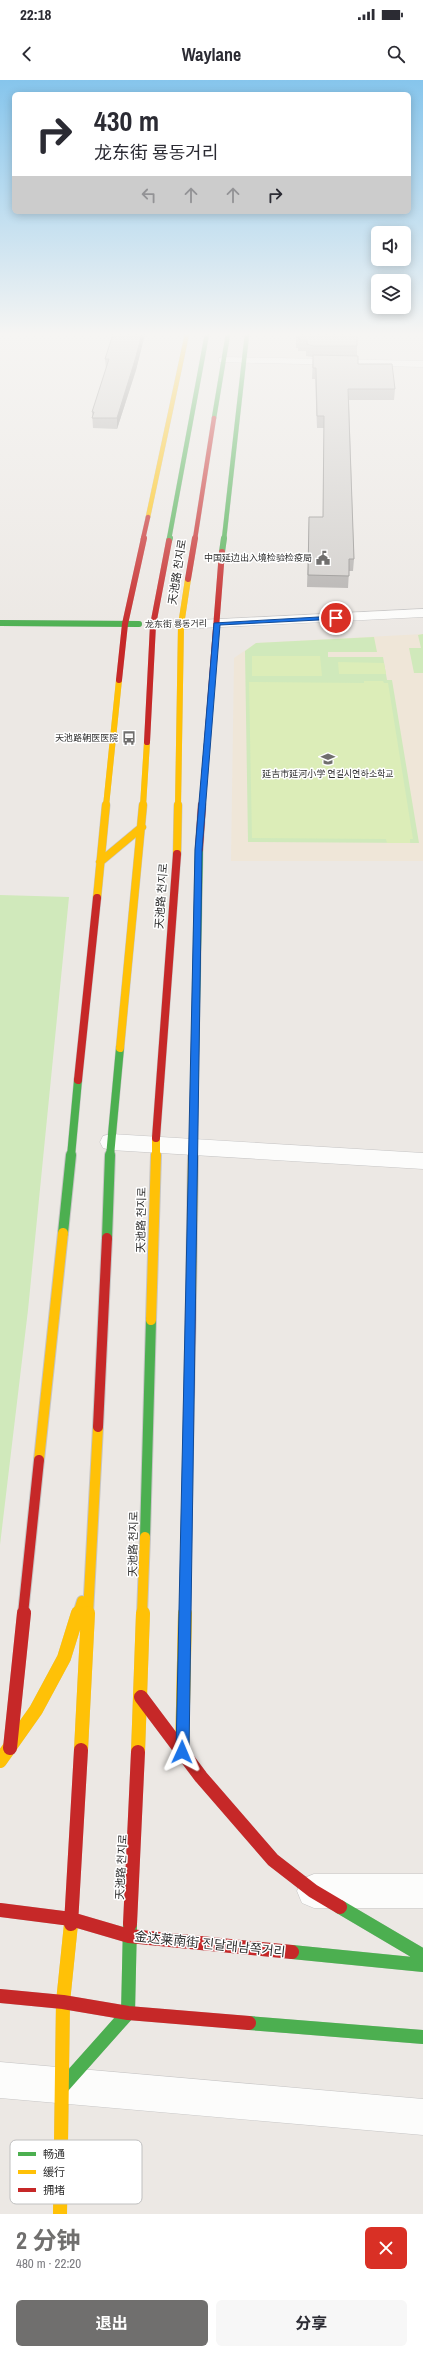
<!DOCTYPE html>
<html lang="zh">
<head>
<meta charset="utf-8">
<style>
	body { margin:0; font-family:"Archivo Narrow","Noto Sans SC","Noto Sans KR",sans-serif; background:#f7f7f7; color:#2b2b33; height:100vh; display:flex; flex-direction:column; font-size:15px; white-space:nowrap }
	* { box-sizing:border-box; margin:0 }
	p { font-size:13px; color:#7c7c81 }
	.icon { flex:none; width:22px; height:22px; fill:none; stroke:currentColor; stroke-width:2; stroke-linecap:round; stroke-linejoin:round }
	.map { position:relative; height:2134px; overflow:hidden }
	.panel { display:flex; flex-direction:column; background:#fff; flex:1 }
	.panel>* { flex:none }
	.banner { position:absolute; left:12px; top:12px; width:399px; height:122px; border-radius:6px; box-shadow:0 2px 10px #0003; background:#fff; color:#2b2b33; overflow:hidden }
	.tools { position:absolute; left:371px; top:146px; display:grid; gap:8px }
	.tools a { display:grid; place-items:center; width:40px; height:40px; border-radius:6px; background:#fff; box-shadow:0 2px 10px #0003; font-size:20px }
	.pin { position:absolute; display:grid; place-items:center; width:34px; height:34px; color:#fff; margin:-17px; border:2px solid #fff; border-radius:50%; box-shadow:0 1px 4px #0007 }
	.me { position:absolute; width:44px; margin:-22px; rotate:1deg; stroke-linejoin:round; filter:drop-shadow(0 0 3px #0008) }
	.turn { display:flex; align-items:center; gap:14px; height:84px; padding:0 16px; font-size:18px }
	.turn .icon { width:52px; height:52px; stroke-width:2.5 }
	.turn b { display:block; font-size:28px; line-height:34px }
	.lanes { display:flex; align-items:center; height:38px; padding:0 16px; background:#0003; justify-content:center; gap:20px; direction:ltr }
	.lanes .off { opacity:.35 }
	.round { display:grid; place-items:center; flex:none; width:42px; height:42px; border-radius:6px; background:#f7f7f7 }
	.summary { display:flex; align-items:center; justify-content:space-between; height:68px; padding:0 16px }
	h1 { font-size:24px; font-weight:700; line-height:30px; color:#706f6e }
	.action { display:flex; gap:8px; margin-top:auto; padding:8px 16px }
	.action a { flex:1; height:46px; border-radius:6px; background:#706f6e; color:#fff; font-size:16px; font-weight:700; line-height:46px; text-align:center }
	.action a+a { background:#f7f7f7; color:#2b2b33 }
	.status { display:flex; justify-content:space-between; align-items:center; height:28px; padding:0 20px; background:#fff; direction:ltr }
	.status svg { height:11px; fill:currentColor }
	header { display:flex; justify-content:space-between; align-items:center; height:52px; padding:0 16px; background:#fff; font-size:18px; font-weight:700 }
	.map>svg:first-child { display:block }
</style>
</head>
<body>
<div class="status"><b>22:18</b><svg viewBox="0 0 49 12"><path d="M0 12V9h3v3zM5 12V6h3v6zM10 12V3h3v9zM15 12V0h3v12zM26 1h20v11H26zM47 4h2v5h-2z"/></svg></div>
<header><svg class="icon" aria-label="back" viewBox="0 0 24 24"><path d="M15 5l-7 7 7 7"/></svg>Waylane<svg class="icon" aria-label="search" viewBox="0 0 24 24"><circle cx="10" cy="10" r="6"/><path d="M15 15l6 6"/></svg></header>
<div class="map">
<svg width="423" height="2134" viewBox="0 0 423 2134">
	<rect width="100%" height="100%" fill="#ece8e4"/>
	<path fill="#efe6d8" d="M423 554V781H231L234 578 256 563Z"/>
	<path fill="#d0e9bb" d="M423 554V593H414L409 568H421L418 555Z
		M374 557 377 572H328V577H383L387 600H392L419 763 248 762 245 571 256 563Z
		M0 815 69 817 28 1230 0 1465Z"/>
	<path fill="#dcedb8" d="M252 576H320L322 596H252Z
		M338 582 384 583 386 594H339Z
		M364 601H383L384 603H388L413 759H410V763H387L386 759 252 758 249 602 364 603Z"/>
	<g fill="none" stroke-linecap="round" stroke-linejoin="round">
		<defs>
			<path id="street" d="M223 277 423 281V287L219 282V278Z
				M423 529V537L181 549 174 545 181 541Z
				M111 1054 423 1073V1089L111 1070 103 1068 100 1062 103 1056Z
				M314 1794H423V1828H314L302 1823 297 1811 302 1799Z
				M0 1982 423 2019V2055L0 2018Z"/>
			<path id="fast-far4" d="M214 338 228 254
				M169 459 207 254
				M224 459 247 254"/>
			<path id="fast-far3" d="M169 461 170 458
				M222 472 224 458
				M0 543 139 544"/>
			<path id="fast-far2" d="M194 1027 199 769
				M71 1076 78 1000
				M110 1076 120 968"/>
			<path id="fast-far1" d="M63 1153 71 1075
				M107 1158 110 1075
				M145 1457 151 1240"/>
			<path id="fast" d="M340 1827 423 1876
				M292 1872 423 1885
				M249 1943 423 1957
				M63 2006 128 1933 130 1844"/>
			<path id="slow-far4" d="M148 437 187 254"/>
			<path id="slow-far3" d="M106 726 119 600
				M143 726 147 662
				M178 726 181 545 188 499"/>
			<path id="slow-far2" d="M177 774 178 725
				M100 782 142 747
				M97 818 106 725
				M120 968 143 725
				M156 1076V1058
				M193 1076 194 1027"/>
			<path id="slow-far1" d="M191 1216 193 1075
				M151 1240 156 1075
				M39 1380 63 1153
				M78 1534 82 1521
				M88 1534 98 1347
				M142 1534 145 1457
				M185 1534 188 1372"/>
			<path id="slow" d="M81 1670 88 1533
				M138 1672 143 1533
				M182 1672 185 1533
				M0 1681 36 1630 64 1578 78 1533
				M60 2134 63 1922 71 1844"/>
			<path id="jam-far4" d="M143 459 148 437
				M195 459 214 338"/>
			<path id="jam-far3" d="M188 499 195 458
				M119 600 125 544 144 458
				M147 662 153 545 169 461
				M202 726 222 472"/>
			<path id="jam-far2" d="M199 769 202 725
				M78 1000 97 818
				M156 1058 177 774"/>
			<path id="jam-far1" d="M98 1347 107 1158
				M188 1372 191 1216
				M23 1534 39 1380"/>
			<path id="jam" d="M141 1617 201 1697 273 1780 313 1811 340 1827
				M10 1668 24 1533
				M0 1830 71 1839 129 1856 292 1872
				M71 1844 81 1670
				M130 1844 138 1672
				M0 1916 63 1922 128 1933 249 1943"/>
		</defs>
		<use href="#street" stroke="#c6c5c5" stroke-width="1"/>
		<use href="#fast-far4" stroke="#c6c5c5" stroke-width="5"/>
		<use href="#fast-far3" stroke="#c6c5c5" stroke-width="6"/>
		<use href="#fast-far2" stroke="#c6c5c5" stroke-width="9"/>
		<use href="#fast-far1" stroke="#c6c5c5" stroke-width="12"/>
		<use href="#fast" stroke="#c6c5c5" stroke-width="14"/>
		<use href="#slow-far4" stroke="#c6c5c5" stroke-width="5"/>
		<use href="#slow-far3" stroke="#c6c5c5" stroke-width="6"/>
		<use href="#slow-far2" stroke="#c6c5c5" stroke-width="9"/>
		<use href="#slow-far1" stroke="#c6c5c5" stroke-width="12"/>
		<use href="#slow" stroke="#c6c5c5" stroke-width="14"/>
		<use href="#jam-far4" stroke="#c6c5c5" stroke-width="5"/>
		<use href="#jam-far3" stroke="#c6c5c5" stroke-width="6"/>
		<use href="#jam-far2" stroke="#c6c5c5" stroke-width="9"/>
		<use href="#jam-far1" stroke="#c6c5c5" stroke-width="12"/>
		<use href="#jam" stroke="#c6c5c5" stroke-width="14"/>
		<use href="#street" fill="#fcfcfb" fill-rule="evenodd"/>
		<use href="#fast-far4" stroke="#4caf50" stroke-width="4.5"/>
		<use href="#fast-far3" stroke="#4caf50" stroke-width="6"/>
		<use href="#fast-far2" stroke="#4caf50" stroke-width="8"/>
		<use href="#fast-far1" stroke="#4caf50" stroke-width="10"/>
		<use href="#fast" stroke="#4caf50" stroke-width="14"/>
		<use href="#slow-far4" stroke="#ffc107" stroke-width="4.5"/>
		<use href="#slow-far3" stroke="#ffc107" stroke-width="6"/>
		<use href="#slow-far2" stroke="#ffc107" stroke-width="8"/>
		<use href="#slow-far1" stroke="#ffc107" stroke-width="10"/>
		<use href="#slow" stroke="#ffc107" stroke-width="14"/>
		<use href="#jam-far4" stroke="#c62828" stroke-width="4.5"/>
		<use href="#jam-far3" stroke="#c62828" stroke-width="6"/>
		<use href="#jam-far2" stroke="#c62828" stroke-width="8"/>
		<use href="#jam-far1" stroke="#c62828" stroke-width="10"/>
		<use href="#jam" stroke="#c62828" stroke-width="14"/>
	</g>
	<path fill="#b4b1af" d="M113 254H145L136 290 117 349 93 348 92 332 106 289 105 279Z
		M296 254 357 266V276L358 284 395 309 394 320H349L354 479 353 491H349L348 508 307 507 309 437H323L324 348H317L315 299H312L313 277 306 276V271H298V268H296Z"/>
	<path fill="#92908e" d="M142 254H145L136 290 117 349V338Z"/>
	<path fill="#d1cecb" stroke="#92908e" d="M113 254H142L135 280 117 338H92L94 332H92L109 279H105Z
		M296 254H357V266H313L307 264V260H299V257H296Z
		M313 275 358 276V284H392L395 309H348L354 479H349V496L308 495 309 437H323L324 336H317L316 288H313Z"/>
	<linearGradient id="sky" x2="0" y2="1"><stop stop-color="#86c5ec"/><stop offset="0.46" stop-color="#f6f5f3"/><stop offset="1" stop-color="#f6f5f3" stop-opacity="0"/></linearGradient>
	<rect width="423" height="553" fill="url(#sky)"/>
	<path fill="#1a73e8" stroke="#114b97" d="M336 536 338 539 220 545 202 770 189 1672 187 1677 182 1679 178 1677 176 1672 195 770 214 543Z"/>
	<defs>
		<symbol id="civic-bare" viewBox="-9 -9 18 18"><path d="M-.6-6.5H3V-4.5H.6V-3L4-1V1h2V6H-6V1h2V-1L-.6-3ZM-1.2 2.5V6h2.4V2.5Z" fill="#706f6e" stroke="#fff" stroke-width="2.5" paint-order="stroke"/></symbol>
		<symbol id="bus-bare" viewBox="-9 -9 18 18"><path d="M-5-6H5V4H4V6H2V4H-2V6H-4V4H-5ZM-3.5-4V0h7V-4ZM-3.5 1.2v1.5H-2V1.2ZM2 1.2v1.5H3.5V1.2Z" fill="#706f6e" stroke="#fff" stroke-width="2.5" paint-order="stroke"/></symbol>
		<symbol id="school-bare" viewBox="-9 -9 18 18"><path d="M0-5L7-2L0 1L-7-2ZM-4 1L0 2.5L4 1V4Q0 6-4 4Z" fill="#706f6e" stroke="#fff" stroke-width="2.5" paint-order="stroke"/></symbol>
	</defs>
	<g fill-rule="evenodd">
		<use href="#civic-bare" x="313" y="468" width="20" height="20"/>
		<use href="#bus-bare" x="119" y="648" width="20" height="20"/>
		<use href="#school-bare" x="318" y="669" width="20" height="20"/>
	</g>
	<g text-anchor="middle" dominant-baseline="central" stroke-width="3" stroke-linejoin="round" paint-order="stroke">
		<g font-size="9" fill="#2e2e2e" stroke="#fff" text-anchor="end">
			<text x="312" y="478">中国延边出入境检验检疫局</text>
			<text x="118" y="658">天池路朝医医院</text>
			<text x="328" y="694" text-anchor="middle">延吉市延河小学 연길시연하소학교</text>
		</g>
		<g font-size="9" fill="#2e2e2e" stroke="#fff">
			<text transform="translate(176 544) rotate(-1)">龙东街 룡동거리</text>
		</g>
		<g font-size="11" fill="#2e2e2e" stroke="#fff">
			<text transform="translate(177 492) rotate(-81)">天池路 천지로</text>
			<text transform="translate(161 816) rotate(-86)">天池路 천지로</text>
			<text transform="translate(141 1140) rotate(-89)">天池路 천지로</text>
			<text transform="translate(133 1464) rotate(-89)">天池路 천지로</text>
			<text transform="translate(121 1787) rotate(-87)">天池路 천지로</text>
		</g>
		<g font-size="13" fill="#2e2e2e" stroke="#fff">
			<text transform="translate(210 1864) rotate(6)">金达莱南街 진달래남쪽거리</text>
		</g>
	</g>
	<rect x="10" y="2060" width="132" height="64" rx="6" fill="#fff" stroke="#c0c0c0" stroke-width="1"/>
	<rect x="18" y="2072" width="18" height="4" fill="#4caf50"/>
	<rect x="18" y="2090" width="18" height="4" fill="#ffc107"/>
	<rect x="18" y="2108" width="18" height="4" fill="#c62828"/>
	<g font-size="11" fill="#2e2e2e">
		<text x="43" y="2078">畅通</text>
		<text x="43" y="2096">缓行</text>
		<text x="43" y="2114">拥堵</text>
	</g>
</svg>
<div class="tools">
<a><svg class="icon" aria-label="sound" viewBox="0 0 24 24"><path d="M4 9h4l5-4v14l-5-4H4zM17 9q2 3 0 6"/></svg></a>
<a><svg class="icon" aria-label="layers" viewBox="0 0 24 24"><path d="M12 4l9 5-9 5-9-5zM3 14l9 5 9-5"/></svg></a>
</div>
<div class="pin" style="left:336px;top:538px;background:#d93025"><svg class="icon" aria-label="arrive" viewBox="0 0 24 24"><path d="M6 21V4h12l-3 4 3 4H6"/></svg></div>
<svg class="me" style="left:182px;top:1672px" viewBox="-20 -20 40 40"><path d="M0-17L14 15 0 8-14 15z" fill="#1a73e8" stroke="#fff" stroke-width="4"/></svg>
<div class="banner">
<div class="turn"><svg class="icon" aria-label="right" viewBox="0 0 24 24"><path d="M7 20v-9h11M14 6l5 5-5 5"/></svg><div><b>430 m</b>龙东街 룡동거리</div></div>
<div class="lanes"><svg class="icon off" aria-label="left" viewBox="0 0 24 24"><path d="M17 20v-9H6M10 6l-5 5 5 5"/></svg><svg class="icon off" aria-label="ahead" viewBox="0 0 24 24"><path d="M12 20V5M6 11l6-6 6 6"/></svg><svg class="icon off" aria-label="ahead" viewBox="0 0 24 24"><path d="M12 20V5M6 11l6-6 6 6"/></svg><svg class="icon" aria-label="right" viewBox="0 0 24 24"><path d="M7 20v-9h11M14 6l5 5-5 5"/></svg></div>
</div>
</div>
<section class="panel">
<div class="summary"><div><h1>2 分钟</h1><p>480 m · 22:20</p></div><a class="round" style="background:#d93025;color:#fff"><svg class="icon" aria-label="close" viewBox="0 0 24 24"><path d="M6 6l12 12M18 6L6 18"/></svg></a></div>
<div class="action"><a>退出</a><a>分享</a></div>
</section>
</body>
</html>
